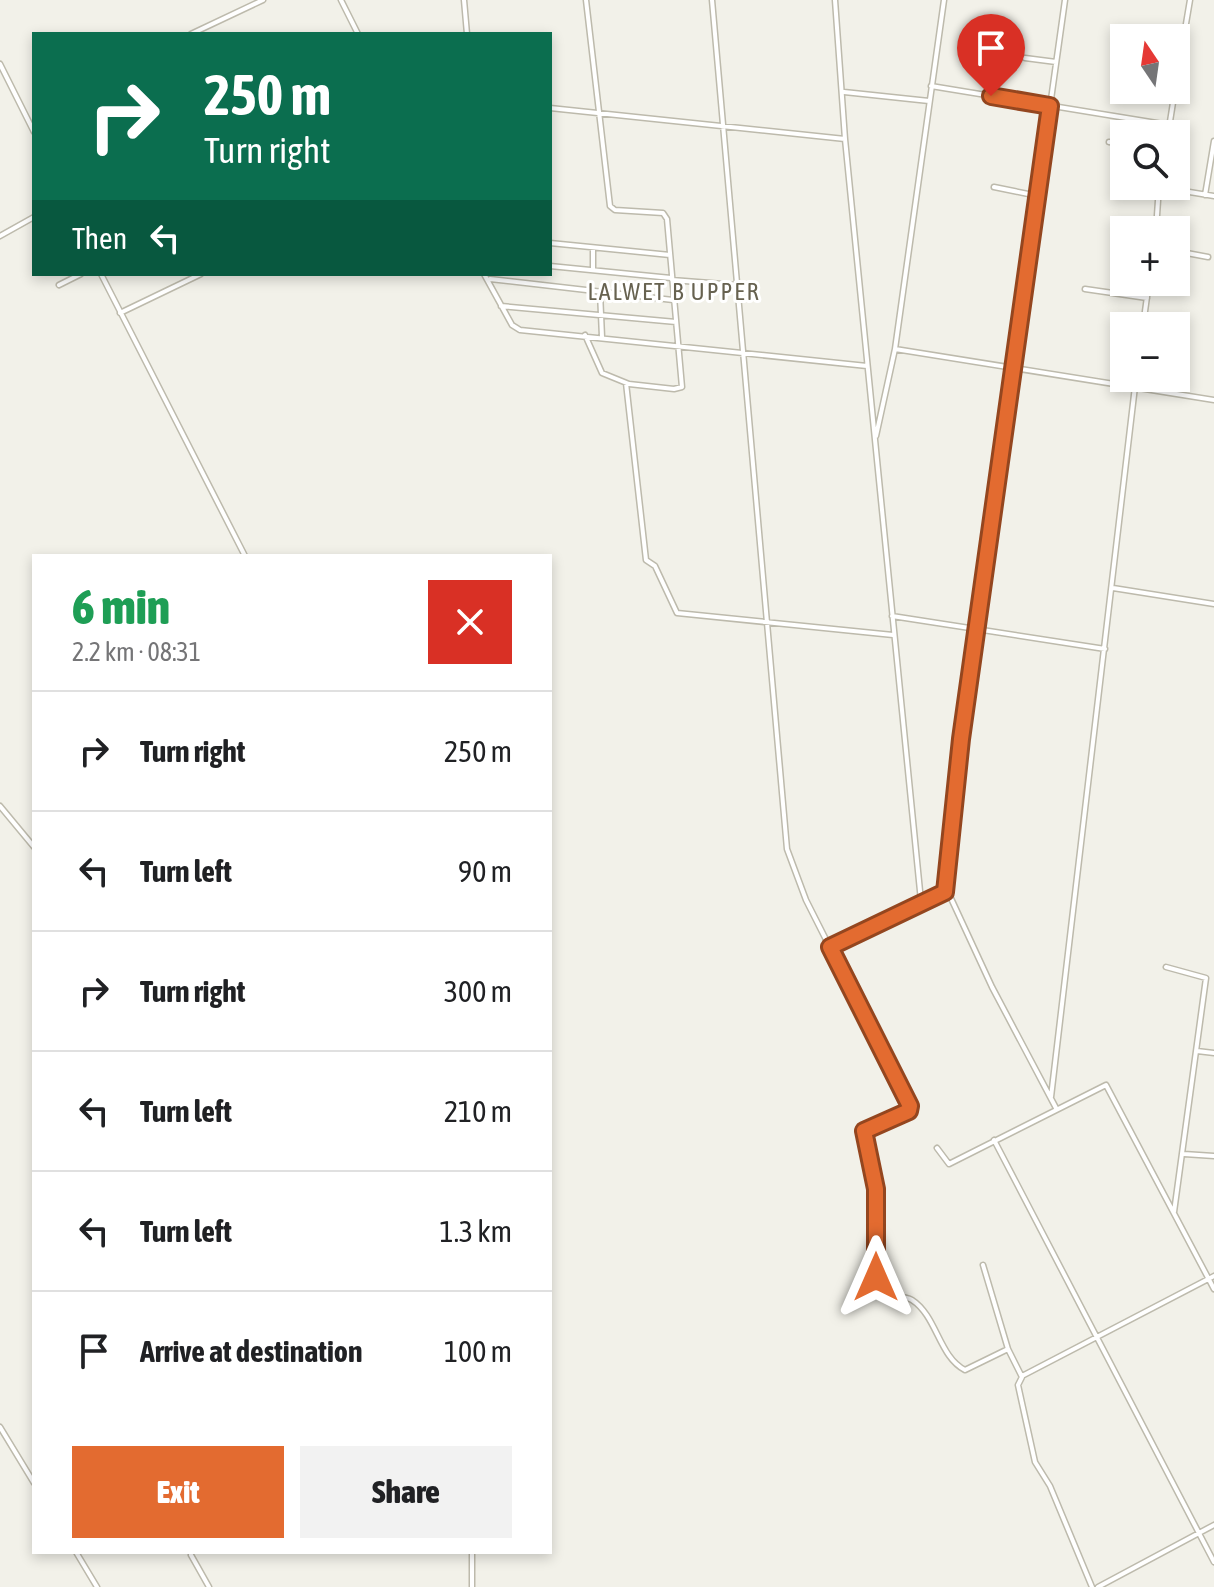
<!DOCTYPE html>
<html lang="en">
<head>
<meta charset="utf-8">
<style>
	body { margin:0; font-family:"Asap Condensed",sans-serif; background:#f2f2f2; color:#202124; height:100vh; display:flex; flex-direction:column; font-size:30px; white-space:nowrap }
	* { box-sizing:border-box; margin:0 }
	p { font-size:26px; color:#757577 }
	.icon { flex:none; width:44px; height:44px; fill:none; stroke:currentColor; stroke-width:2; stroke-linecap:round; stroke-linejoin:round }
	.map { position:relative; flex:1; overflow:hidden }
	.details { position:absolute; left:32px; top:554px; width:520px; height:1000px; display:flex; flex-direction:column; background:#fff; border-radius:0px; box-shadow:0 4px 12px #0003 }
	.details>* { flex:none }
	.banner { position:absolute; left:32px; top:32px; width:520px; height:244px; border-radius:0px; box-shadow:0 4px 12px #0003; background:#0b6e4f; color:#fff; overflow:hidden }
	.needle { width:52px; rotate:347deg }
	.fabs { position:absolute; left:1110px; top:24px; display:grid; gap:16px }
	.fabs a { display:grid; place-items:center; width:80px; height:80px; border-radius:0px; background:#fff; box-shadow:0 4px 12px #0003; font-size:40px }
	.pin { position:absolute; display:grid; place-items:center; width:68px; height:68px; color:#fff; margin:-82px -34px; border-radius:50% 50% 50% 0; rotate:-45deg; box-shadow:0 0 8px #0007 }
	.pin .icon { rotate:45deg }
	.me { position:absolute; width:88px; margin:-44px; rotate:0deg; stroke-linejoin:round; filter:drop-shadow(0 0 6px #0008) }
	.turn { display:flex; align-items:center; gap:28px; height:168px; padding:0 40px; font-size:36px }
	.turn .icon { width:104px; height:104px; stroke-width:2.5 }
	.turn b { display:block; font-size:56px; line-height:68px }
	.then { display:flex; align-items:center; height:76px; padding:0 40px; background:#0003; gap:16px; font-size:30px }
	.round { display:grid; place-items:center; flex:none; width:84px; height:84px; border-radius:0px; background:#f2f2f2 }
	.summary { display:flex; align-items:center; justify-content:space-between; height:136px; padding:0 40px }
	h1 { font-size:48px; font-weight:800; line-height:60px; color:#1e9e55 }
	.action { display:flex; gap:16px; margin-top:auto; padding:16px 40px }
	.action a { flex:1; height:92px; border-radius:0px; background:#e36b30; color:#fff; font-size:32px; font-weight:800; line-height:92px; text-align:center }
	.action a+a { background:#f2f2f2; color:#202124 }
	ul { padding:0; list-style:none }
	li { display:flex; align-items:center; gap:24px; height:120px; padding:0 40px; border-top:2px solid #e0e0e0 }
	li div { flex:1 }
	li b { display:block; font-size:30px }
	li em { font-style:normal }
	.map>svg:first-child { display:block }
</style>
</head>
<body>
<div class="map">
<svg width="1214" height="1587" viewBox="0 0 1214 1587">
	<rect width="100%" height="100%" fill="#f2f1e9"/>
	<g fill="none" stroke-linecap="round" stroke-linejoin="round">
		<defs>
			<path id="street" d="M341 0 358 34
				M464 0 467 34
				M712 0 787 849 806 900 910 1106 906 1112 864 1131 876 1189 877 1285 881 1294C891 1297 904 1295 912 1300 937 1316 939 1357 965 1370L1008 1349 983 1265
				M835 0 845 139 921 901
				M191 34 263 0
				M1025 58 1056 62
				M0 64 34 132
				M1176 83 1190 0
				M931 86 1169 125
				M844 92 929 101
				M550 108 845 139
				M1168 134 1175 90
				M1109 142 1124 144
				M994 187 1038 196
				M1159 187 1214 196
				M1205 195 1214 141
				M1156 230 1159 186
				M0 236 34 217
				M550 243 670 255
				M593 248V269
				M1176 251 1208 257
				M550 266 671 278
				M101 274 245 556
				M484 274 512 325 520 330 867 366
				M490 279 673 300
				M672 280 736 285
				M59 285 81 274
				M1085 289 1147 298
				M600 292 602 337
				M501 306 676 322
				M120 313 201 274
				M1143 326 1149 282
				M585 335 602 373 629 384 674 389 682 387 667 219 663 213 615 210 610 206 586 0
				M895 349 1214 400
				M626 383 646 560 655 566 677 613 893 635
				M876 436 895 349 944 0
				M1113 588 1214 604
				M892 616 1105 649
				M0 806 34 847
				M945 892 961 739 1065 0
				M830 947 942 892 949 894 992 987 1056 1108
				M1166 967 1206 978 1174 1212
				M1197 1051 1214 1053
				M1051 1097 1136 378
				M994 1140 1214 1562
				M937 1148 949 1164 1106 1085 1214 1289
				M1184 1154 1214 1156
				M1008 1349 1022 1377 1018 1385 1035 1462 1050 1486 1092 1587
				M1022 1376 1214 1276
				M0 1427 34 1483
				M76 1552 97 1587
				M191 1555 209 1587
				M472 1587V1552
				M1098 1587 1214 1525"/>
		</defs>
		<use href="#street" stroke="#bdbaac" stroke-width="7"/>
		<use href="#street" stroke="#fff" stroke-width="4"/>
	</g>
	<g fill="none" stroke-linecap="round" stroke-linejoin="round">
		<defs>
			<path id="route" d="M876 1277V1189L864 1131 909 1111 910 1106 830 947 945 892 961 739 1050 106 991 96"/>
		</defs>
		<use href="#route" stroke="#94461f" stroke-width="20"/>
		<use href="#route" stroke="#e36b30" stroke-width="14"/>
	</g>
	<g text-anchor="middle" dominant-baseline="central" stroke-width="6" stroke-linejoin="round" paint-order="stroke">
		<g font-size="24" letter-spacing="2" fill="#676250" stroke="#fff">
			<text x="674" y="291">LALWET B UPPER</text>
		</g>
	</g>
</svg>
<div class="fabs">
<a><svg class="needle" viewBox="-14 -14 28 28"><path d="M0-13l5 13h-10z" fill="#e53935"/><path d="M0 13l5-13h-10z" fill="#757577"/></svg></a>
<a><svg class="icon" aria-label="search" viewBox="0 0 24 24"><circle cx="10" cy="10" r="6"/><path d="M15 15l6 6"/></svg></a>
<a>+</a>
<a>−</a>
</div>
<div class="pin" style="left:991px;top:96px;background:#d93025"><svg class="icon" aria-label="arrive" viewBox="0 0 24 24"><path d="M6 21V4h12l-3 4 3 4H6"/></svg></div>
<svg class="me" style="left:876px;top:1277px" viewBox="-20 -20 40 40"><path d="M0-17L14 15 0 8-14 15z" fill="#e36b30" stroke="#fff" stroke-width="4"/></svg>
<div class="banner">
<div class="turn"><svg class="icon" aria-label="right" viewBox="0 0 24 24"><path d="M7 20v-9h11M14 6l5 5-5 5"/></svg><div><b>250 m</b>Turn right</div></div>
<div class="then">Then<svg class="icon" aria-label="left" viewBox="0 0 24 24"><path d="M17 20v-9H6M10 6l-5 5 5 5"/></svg></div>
</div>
<section class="details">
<div class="summary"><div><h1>6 min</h1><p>2.2 km · 08:31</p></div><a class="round" style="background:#d93025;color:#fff"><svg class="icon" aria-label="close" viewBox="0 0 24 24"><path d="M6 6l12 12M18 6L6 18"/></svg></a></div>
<ul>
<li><svg class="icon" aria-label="right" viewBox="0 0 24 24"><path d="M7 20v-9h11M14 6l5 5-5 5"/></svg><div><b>Turn right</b></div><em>250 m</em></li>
<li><svg class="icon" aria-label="left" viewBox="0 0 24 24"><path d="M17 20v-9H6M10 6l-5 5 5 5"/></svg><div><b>Turn left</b></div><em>90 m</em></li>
<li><svg class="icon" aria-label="right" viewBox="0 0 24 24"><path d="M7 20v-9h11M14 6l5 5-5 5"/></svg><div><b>Turn right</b></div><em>300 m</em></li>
<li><svg class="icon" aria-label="left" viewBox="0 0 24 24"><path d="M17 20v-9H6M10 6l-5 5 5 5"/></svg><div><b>Turn left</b></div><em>210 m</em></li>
<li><svg class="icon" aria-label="left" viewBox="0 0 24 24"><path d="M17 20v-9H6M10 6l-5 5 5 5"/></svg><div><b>Turn left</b></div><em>1.3 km</em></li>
<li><svg class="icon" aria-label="arrive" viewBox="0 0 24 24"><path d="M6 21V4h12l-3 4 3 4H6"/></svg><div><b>Arrive at destination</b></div><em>100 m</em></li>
</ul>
<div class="action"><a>Exit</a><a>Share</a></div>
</section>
</div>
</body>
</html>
